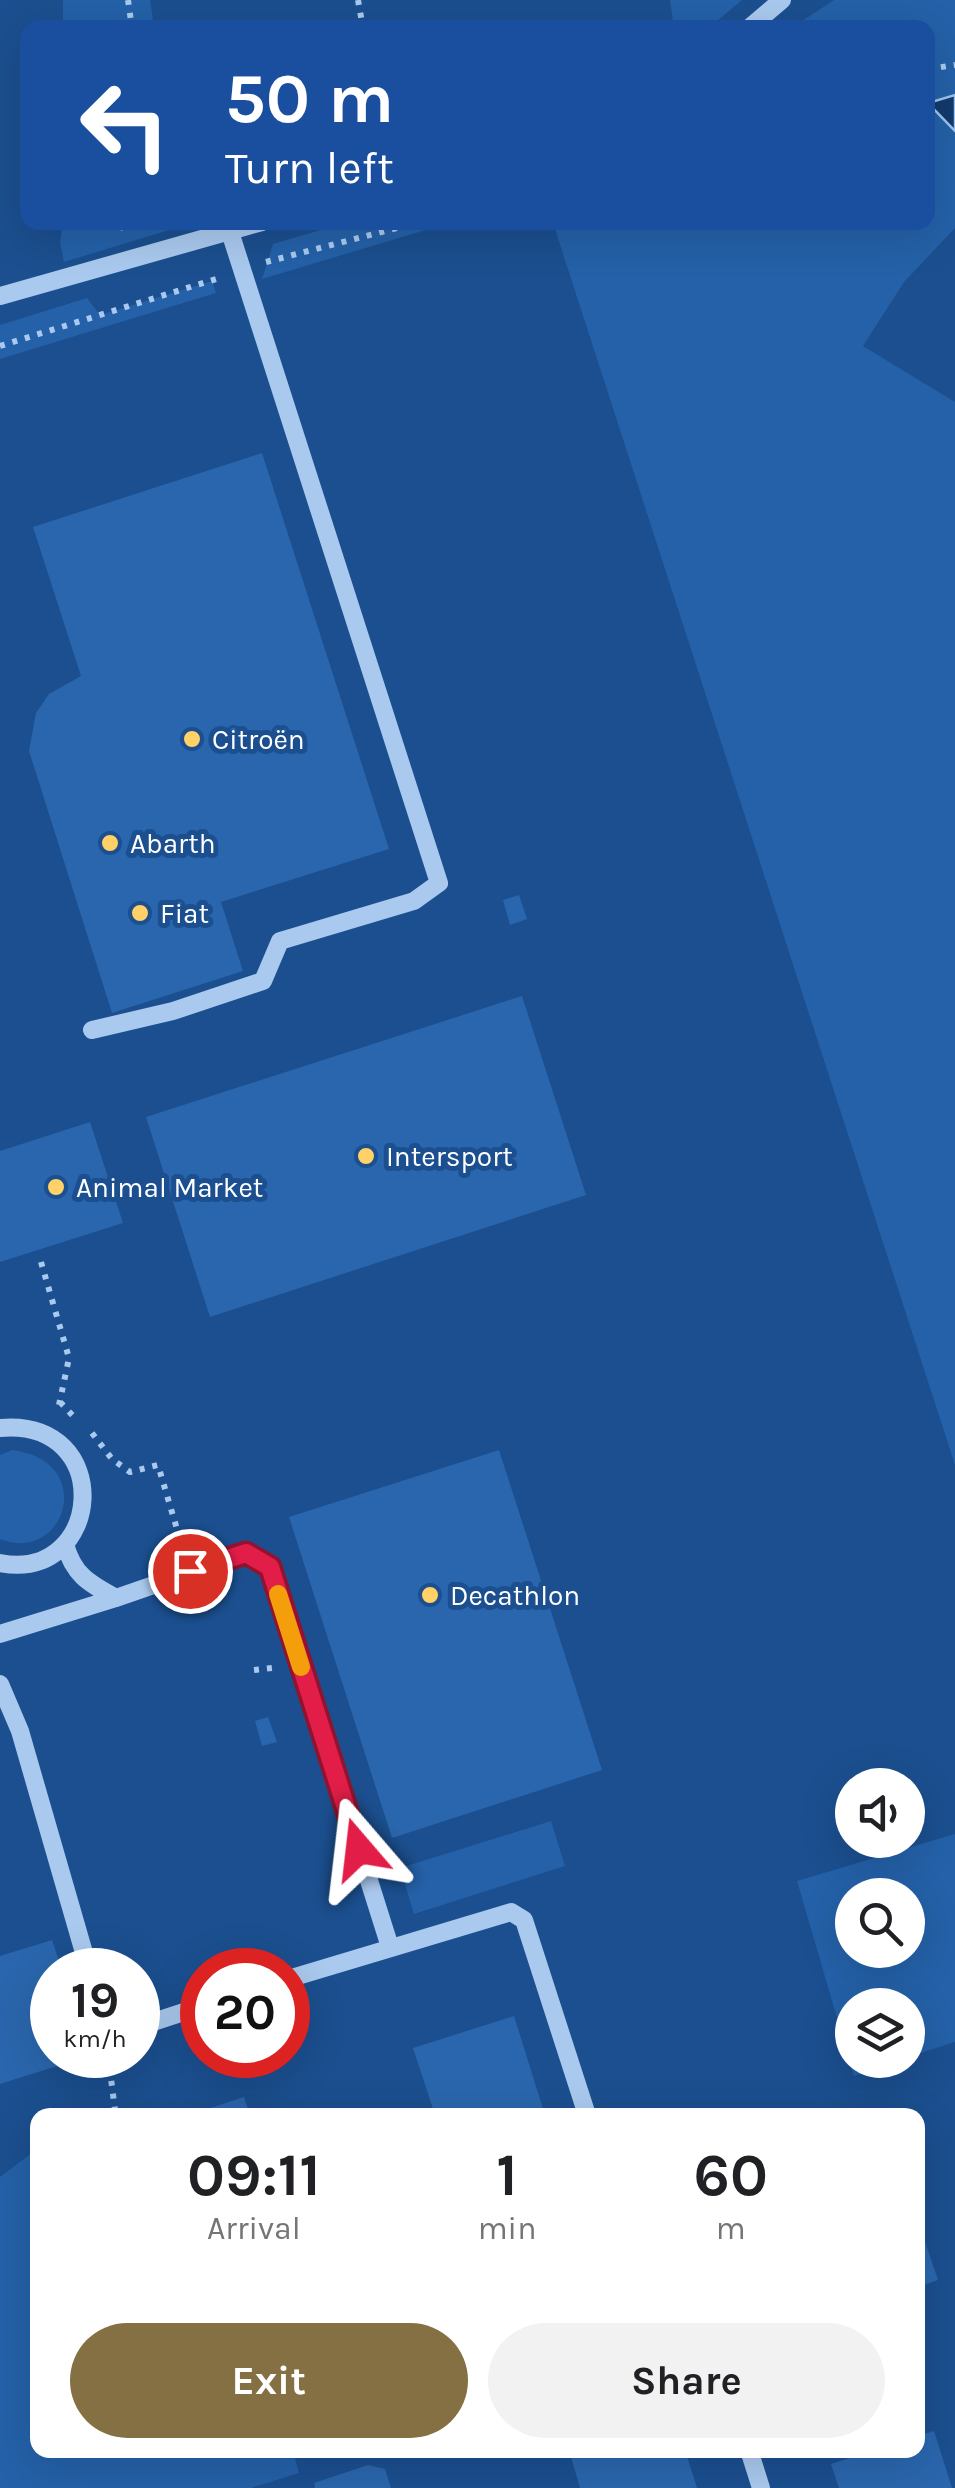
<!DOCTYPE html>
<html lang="en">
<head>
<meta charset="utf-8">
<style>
	body { margin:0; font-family:Karla,sans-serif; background:#f2f2f2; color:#202124; height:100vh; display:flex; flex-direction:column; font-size:38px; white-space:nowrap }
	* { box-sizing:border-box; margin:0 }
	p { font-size:32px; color:#757577 }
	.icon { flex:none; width:55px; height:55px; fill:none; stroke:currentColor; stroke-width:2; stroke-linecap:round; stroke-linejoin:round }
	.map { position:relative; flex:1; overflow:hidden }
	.details { position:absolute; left:30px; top:2108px; width:895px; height:350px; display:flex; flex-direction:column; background:#fff; border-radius:20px; box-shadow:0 10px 40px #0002 }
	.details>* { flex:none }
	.top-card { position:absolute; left:20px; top:20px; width:915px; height:210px; border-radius:20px; box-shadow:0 10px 40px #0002; background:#1a4fa0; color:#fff; overflow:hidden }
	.controls { position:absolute; left:835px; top:1768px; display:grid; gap:20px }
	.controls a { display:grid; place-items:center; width:90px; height:90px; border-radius:50%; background:#fff; box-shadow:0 10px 40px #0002; font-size:50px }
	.speed { position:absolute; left:30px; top:1948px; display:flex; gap:20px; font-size:50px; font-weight:700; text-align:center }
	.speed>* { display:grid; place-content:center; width:130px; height:130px; border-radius:50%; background:#fff; box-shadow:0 10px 40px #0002; line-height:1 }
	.speed small { font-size:25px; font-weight:400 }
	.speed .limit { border:15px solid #d22; background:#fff; color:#111 }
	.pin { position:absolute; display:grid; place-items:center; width:85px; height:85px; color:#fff; margin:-42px; border:5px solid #fff; border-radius:50%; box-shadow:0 2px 10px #0007 }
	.me { position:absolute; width:110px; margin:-55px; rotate:343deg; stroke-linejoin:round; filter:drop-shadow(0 0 8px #0008) }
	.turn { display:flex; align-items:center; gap:35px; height:210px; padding:0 40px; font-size:45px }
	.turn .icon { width:130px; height:130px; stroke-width:2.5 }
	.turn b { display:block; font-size:70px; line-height:85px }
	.eta { display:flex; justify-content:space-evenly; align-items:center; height:170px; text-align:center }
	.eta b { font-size:60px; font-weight:700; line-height:70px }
	.action { display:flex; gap:20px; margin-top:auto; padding:20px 40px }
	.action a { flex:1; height:115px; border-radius:60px; background:#847042; color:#fff; font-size:40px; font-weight:700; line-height:115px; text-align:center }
	.action a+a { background:#f2f2f2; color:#202124 }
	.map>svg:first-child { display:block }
</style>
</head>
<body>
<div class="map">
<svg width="955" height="2488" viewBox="0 0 955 2488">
	<rect width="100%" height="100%" fill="#1b4f8f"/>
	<path fill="#2461a8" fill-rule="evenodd" d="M63 0H150L154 27H63Z
		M670 0H742L710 27 674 28Z
		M834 0H955V228L904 282 863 346 955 402V1465L554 226 562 222H928V28L793 27Z
		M348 222 449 223 262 279 273 244Z
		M63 223V222L192 223 64 262 60 242Z
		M212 281 216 293 0 359V325L87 298 100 315Z
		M12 1450C98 1460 66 1565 0 1539V1455Z
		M551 1821 565 1866 414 1914 400 1868Z
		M955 1834V2042L908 2057V2005H852V2060H900L854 2076 797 1881ZM852 1895H908V1950H852Z
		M37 2149 38 2450H80L81 2458 127 2450H293L299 2473 251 2488H0V2177Z"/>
	<path fill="#123a6d" stroke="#9cc4f0" stroke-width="2.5" d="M955 95V131L928 103Z"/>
	<path fill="#2a66ad" d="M262 453 389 849 221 902 243 971 112 1013 29 751 36 713 49 694 81 676 33 527Z
		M519 895 527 919 510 925 503 900Z
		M522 996 586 1195 210 1317 146 1117Z
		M90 1122 123 1223 0 1262V1151Z
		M499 1450 602 1770 392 1838 289 1517Z
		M268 1717 277 1742 262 1746 255 1721Z
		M52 1940 62 1970H52V2055L89 2056 0 2084V1956Z
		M514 2016 545 2115H435L413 2048Z
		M244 2097 250 2115H192V2114Z
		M918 2221 938 2280 918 2287Z
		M934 2431 952 2488H839L831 2464 874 2450H918V2436Z
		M569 2450H685L697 2488H580Z
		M368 2465 385 2469 391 2488H315L314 2483Z"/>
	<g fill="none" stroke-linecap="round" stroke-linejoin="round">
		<path stroke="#a9c9ee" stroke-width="6" stroke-dasharray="5 8" stroke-linecap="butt" d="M128 0 132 28
			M358 0 363 28
			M928 69 955 65
			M120 228 137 222
			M266 262 420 222
			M0 346 216 279
			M41 1262 69 1358 59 1405
			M60 1402 75 1418
			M92 1433 112 1459 130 1472 158 1465 182 1546
			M254 1670 272 1668
			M108 2055 115 2110"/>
		<path stroke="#a9c9ee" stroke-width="18" d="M749 28 782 0
			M0 296 262 222
			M92 1030 173 1011 263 981 280 941 414 901 439 883 230 232
			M0 1428C117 1418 103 1583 0 1563
			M65 1544C73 1574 88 1583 116 1598L246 1553 270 1567 390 1947
			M0 1634 116 1598
			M0 1684 20 1731 89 1970
			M288 1979 511 1912 524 1920 587 2115
			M138 2027 202 2006
			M749 2450 761 2488"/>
	</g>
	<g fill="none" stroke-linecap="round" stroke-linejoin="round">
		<defs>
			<path id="route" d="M190 1571 246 1553 270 1567 359 1849"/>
		</defs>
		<use href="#route" stroke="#92132f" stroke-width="25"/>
		<use href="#route" stroke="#e11d48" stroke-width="18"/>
		<path stroke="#f59e0b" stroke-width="18" d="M278 1594 301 1667"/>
	</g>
	<g fill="#ffd166" stroke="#1b4f8f" stroke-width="4">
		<circle cx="192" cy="739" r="10"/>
		<circle cx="110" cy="843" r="10"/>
		<circle cx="140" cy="913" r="10"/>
		<circle cx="366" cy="1156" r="10"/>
		<circle cx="56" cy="1187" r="10"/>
		<circle cx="430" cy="1595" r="10"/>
	</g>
	<g text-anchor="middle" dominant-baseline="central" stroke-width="10" stroke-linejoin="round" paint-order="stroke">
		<g font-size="28" fill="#fff" stroke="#1b4f8f" text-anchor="start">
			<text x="212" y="739">Citroën</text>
			<text x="130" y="843">Abarth</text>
			<text x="160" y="913">Fiat</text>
			<text x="386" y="1156">Intersport</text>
			<text x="76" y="1187">Animal Market</text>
			<text x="450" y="1595">Decathlon</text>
		</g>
	</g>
</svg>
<div class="controls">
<a><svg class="icon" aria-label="sound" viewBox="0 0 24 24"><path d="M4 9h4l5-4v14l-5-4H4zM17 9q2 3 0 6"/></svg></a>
<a><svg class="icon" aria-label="search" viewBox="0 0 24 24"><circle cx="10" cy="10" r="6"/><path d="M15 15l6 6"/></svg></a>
<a><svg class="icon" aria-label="layers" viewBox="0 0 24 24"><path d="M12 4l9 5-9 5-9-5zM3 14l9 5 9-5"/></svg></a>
</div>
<div class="speed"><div>19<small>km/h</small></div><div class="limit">20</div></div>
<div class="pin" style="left:190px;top:1571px;background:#d93025"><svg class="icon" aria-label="arrive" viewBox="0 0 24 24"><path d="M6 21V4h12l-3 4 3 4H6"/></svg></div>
<svg class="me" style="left:359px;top:1849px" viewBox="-20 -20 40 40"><path d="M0-17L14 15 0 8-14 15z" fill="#e11d48" stroke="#fff" stroke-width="4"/></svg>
<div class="top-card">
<div class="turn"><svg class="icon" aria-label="left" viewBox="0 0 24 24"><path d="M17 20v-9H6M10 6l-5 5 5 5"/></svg><div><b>50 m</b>Turn left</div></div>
</div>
<section class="details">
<div class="eta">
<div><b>09:11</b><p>Arrival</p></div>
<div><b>1</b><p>min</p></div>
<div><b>60</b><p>m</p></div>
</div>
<div class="action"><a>Exit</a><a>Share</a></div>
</section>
</div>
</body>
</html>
